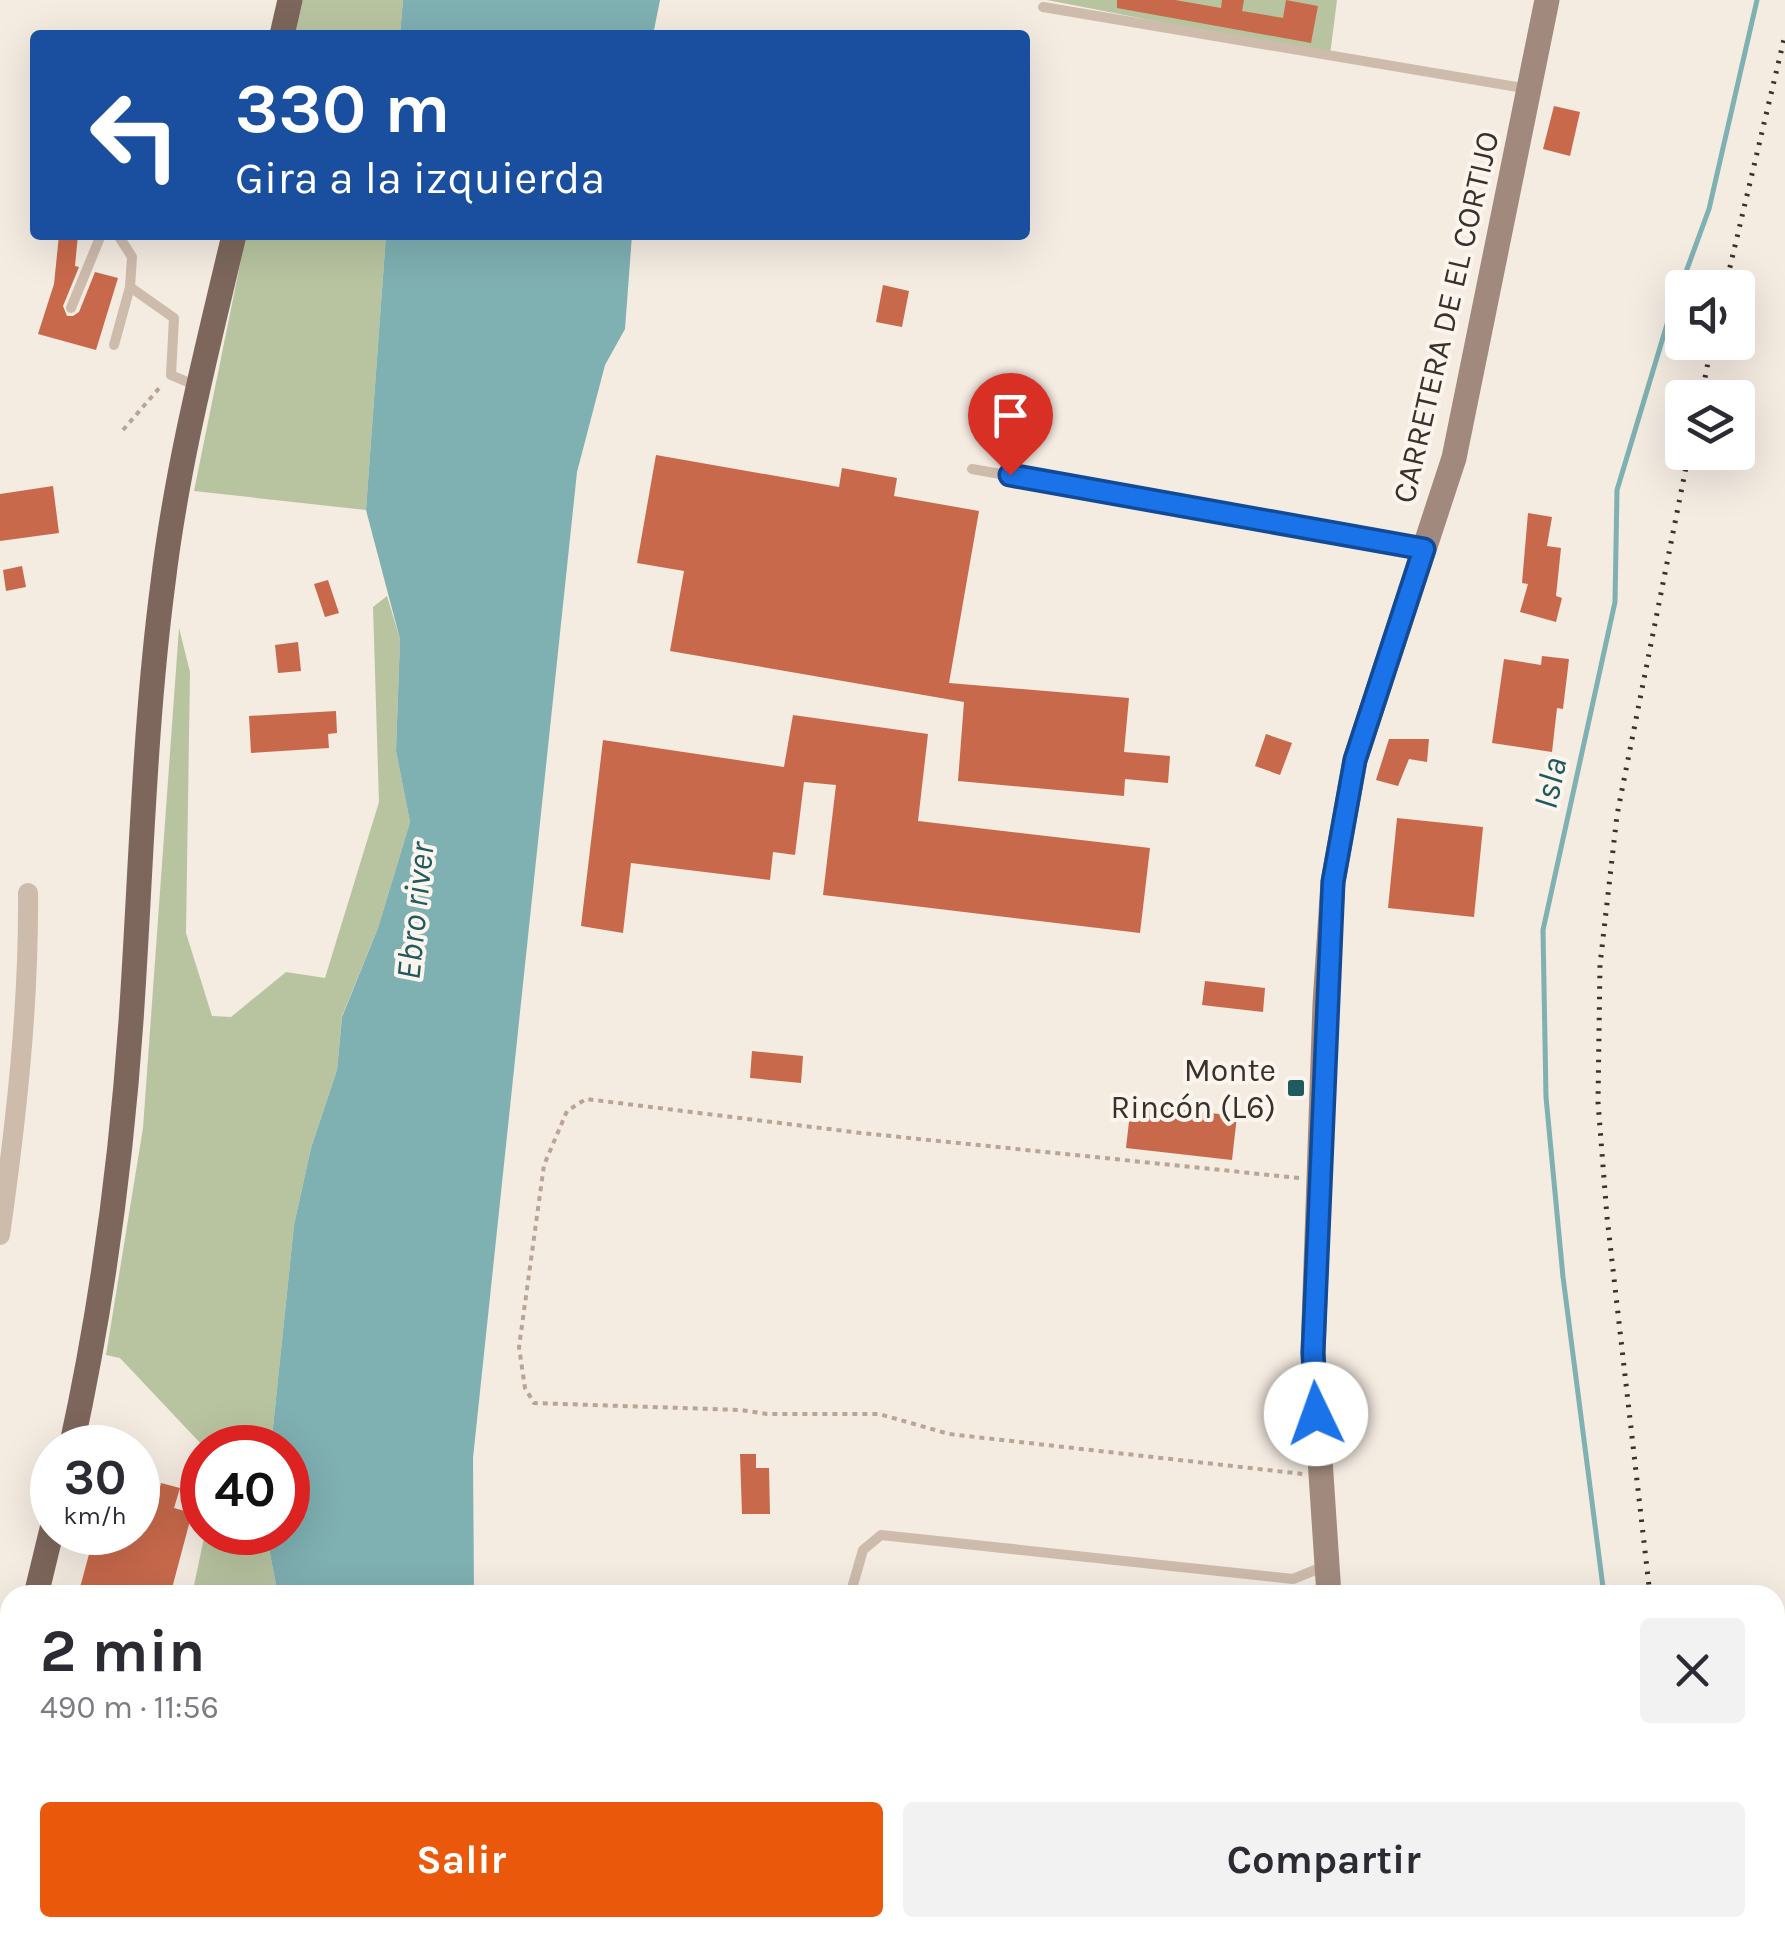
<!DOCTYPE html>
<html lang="es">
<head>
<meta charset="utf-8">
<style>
	body { margin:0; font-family:Karla,sans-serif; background:#f2f2f3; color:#2b2b33; height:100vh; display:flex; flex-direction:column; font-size:38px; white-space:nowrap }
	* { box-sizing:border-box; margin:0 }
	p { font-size:32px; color:#7c7c81 }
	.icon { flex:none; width:55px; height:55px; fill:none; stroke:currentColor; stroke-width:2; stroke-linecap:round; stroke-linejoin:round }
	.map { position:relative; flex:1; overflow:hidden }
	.side { position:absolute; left:0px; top:1585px; width:1785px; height:352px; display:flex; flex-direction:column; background:#fff; border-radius:30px 30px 0 0; box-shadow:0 10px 40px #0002 }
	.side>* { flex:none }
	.top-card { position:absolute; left:30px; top:30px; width:1000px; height:210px; border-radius:10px; box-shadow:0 10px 40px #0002; background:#1a4fa0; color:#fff; overflow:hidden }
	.controls { position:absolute; left:1665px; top:270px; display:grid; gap:20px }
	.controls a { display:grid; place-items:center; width:90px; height:90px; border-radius:10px; background:#fff; box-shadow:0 10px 40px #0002; font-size:50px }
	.speed { position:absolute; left:30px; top:1425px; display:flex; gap:20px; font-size:50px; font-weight:700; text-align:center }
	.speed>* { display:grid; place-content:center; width:130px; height:130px; border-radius:50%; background:#fff; box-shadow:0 10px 40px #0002; line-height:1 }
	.speed small { font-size:25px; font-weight:400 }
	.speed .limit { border:15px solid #d22; background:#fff; color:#111 }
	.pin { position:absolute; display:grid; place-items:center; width:85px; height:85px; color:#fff; margin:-102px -42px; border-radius:50% 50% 50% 0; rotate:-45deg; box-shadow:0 0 10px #0007 }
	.pin .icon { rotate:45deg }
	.me { position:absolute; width:110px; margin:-55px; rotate:357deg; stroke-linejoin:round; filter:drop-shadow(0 0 8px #0008) }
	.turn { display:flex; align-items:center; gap:35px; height:210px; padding:0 40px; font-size:45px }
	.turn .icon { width:130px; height:130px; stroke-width:2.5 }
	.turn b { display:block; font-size:70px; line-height:85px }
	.round { display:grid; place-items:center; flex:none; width:105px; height:105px; border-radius:10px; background:#f2f2f3 }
	.headline { display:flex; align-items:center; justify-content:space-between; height:170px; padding:0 40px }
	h1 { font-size:60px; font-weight:700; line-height:75px }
	.button { display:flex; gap:20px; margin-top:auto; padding:20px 40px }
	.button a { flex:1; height:115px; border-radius:10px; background:#ea580c; color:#fff; font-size:40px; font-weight:700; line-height:115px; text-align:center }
	.button a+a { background:#f2f2f3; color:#2b2b33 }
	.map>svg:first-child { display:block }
</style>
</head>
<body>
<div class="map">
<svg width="1785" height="1937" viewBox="0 0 1785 1937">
	<rect width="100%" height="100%" fill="#f4ebe1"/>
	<path fill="#b8c4a0" d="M301 0H403L400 35H293Z
		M1047 0H1337L1330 55Z
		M246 235H386L366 510 194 491Z
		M387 596 400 639 396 751 410 822 378 928 342 1016 337 1070 311 1148 294 1225 271 1447H204L120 1358 106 1355 143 1128 179 628 190 672 186 933 212 1016 231 1017 286 972 325 978 379 802 373 607Z
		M205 1533H266L278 1595H192Z"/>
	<path fill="#7fb0b2" d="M403 0H660L653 35H400Z
		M386 235H632L625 329 605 365 577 472 473 1458 474 1595H278L266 1533 288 1532V1448L271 1447 294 1225 311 1148 337 1070 342 1017 378 928 410 822 396 751 400 639 366 510Z
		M353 1928H508L510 1937H355Z"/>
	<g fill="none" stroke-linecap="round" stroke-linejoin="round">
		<path stroke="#7fb0b2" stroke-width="5" d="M1604 1595 1563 1277 1546 1097 1543 930 1615 602 1617 490 1668 321 1709 209 1757 0
			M1634 1928 1635 1937"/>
	</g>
	<path fill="#c8694b" d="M1117 0H1175L1221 8 1222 0H1244L1242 11 1283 18 1286 0 1318 6 1311 43 1117 8Z
		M1554 106 1580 112 1570 156 1543 149Z
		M59 235H78L75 266 79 267 63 306 67 316H73L79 312 95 272 118 278 96 350 38 334 54 284Z
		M883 285 909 291 902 327 876 322Z
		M656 455 839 487 842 468 897 478 894 496 979 511 949 683 1129 698 1124 752 1170 756 1168 783 1125 779 1124 796 958 781 964 702 670 651 684 571 637 563Z
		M53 486 59 533 0 541V494Z
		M1528 513 1552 517 1547 546 1561 548 1556 596 1562 598 1556 622 1520 612 1528 584 1522 583Z
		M22 566 26 587 6 591 3 570Z
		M328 580 339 613 325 617 314 584Z
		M298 642 301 671 278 673 275 645Z
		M1542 656 1569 659 1563 709 1557 708 1552 752 1492 743 1504 659 1541 665Z
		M336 711 337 733 328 734 329 748 251 753 249 716Z
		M793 715 928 734 918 821 1150 848 1140 933 823 895 836 785 804 782 795 855 773 852 770 880 631 863 623 933 581 926 603 740 784 767Z
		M1266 734 1292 743 1280 775 1255 766Z
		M1389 739H1429L1427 762 1409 759 1398 786 1376 780Z
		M1397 818 1483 827 1474 917 1388 908Z
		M1205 981 1265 988 1263 1012 1202 1005Z
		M752 1051 803 1056 801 1083 750 1078Z
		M1131 1104 1237 1116 1232 1160 1126 1148Z
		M740 1454H756V1468H769L770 1514H742Z
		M161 1483 180 1488 174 1508 192 1513 171 1592 78 1595 95 1532H138V1500L156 1505Z"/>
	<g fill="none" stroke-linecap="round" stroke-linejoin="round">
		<path stroke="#b9a596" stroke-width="4" stroke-dasharray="5 5" stroke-linecap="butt" d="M123 430 161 386
			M1299 1178 861 1133 586 1099 567 1111 544 1165 519 1347 525 1388 534 1403 741 1410 767 1414H879L949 1434 1303 1474
			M0 1893 10 1861
			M301 1928 303 1937
			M143 1937 144 1928"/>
		<path stroke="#cdbbac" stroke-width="10" d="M1043 7 1529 89
			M118 235 132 257 130 287
			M71 308 101 235
			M114 345 130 287 174 318 171 375 197 386
			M972 469 1423 549
			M850 1595 863 1550 881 1535 1293 1579 1325 1566"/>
		<path stroke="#cdbbac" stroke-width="20" d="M0 1235C16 1122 29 1007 28 893"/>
		<path stroke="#a18a7d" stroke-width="25" d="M1329 1595 1313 1353 1325 1004 1333 882 1355 760 1454 458 1547 0
			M1338 1937 1339 1928"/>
		<path stroke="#7d675c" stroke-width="25" d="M282 35 290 0
			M71 1448C102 1307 121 1165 131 1021 141 875 144 728 163 583 177 465 207 350 234 235
			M36 1595 52 1529
			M0 1739 10 1699"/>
		<path stroke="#3b302b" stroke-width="5" stroke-dasharray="2.5 8" stroke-linecap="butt" d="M1725 288 1785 35
			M1701 398 1712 342
			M1650 1595 1607 1217 1598 1102 1600 965 1617 815 1689 452
			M1681 1928 1682 1937"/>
	</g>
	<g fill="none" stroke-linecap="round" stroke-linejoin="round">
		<defs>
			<path id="route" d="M1010 475 1424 549 1355 760 1333 882 1313 1353 1316 1414"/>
		</defs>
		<use href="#route" stroke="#114b97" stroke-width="25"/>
		<use href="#route" stroke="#1a73e8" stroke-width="18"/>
	</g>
	<rect fill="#1f5a5e" stroke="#fbf5ee" stroke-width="4" x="1286" y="1078" width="20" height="20" rx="5"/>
	<g text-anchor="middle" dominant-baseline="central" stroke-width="8" stroke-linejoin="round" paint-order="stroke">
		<g font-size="32" fill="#3b302b" stroke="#fbf5ee">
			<text transform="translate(1446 317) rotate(-77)">CARRETERA DE EL CORTIJO</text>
		</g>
		<g font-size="32" fill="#3b302b" stroke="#fbf5ee" text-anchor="end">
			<text x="1276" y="1070">Monte<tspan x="1276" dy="37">Rincón (L6)</tspan></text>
		</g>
		<g font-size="35" font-style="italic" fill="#1f5a5e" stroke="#fbf5ee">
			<text transform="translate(1550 783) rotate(-78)">Isla</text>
			<text transform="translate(415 911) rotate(-84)">Ebro river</text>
		</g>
	</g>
</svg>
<div class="controls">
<a><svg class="icon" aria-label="sound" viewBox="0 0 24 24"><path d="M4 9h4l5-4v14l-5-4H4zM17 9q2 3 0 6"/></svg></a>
<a><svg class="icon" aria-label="layers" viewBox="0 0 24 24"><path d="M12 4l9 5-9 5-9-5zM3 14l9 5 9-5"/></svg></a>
</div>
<div class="speed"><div>30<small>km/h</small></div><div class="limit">40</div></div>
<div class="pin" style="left:1010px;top:475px;background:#d93025"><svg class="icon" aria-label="arrive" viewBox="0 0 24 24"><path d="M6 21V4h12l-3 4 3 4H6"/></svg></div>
<svg class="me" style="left:1316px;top:1414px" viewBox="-20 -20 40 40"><circle r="19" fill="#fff"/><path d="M0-13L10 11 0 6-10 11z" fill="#1a73e8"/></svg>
<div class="top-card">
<div class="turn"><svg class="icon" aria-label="left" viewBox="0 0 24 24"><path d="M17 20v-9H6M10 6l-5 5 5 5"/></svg><div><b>330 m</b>Gira a la izquierda</div></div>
</div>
<section class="side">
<div class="headline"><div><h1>2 min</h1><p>490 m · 11:56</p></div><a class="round"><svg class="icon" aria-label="close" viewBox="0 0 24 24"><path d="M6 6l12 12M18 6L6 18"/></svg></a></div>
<div class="button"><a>Salir</a><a>Compartir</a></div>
</section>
</div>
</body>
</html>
